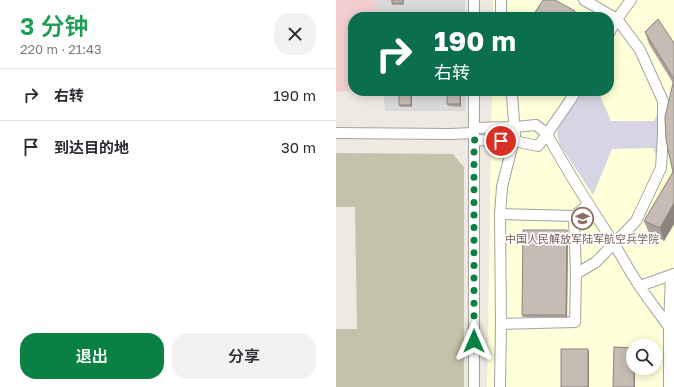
<!DOCTYPE html>
<html lang="zh">
<head>
<meta charset="utf-8">
<style>
	body { margin:0; font-family:"Golos Text","Noto Sans SC",sans-serif; background:#f2f2f3; color:#2b2b33; height:100vh; display:flex; flex-direction:column; font-size:15px; white-space:nowrap }
	* { box-sizing:border-box; margin:0 }
	p { font-size:13px; color:#7c7c81 }
	.icon { flex:none; width:22px; height:22px; fill:none; stroke:currentColor; stroke-width:2; stroke-linecap:round; stroke-linejoin:round }
	.map { position:relative; flex:1; overflow:hidden }
	.drawer { display:flex; flex-direction:column; background:#fff; width:336px }
	.drawer>* { flex:none }
	.banner { position:absolute; left:12px; top:12px; width:266px; height:84px; border-radius:16px; box-shadow:0 2px 10px #0003; background:#0b6e4f; color:#fff; overflow:hidden }
	.controls { position:absolute; left:290px; top:339px; display:grid; gap:8px }
	.controls a { display:grid; place-items:center; width:36px; height:36px; border-radius:50%; background:#fff; box-shadow:0 2px 10px #0003; font-size:20px }
	.pin { position:absolute; display:grid; place-items:center; width:34px; height:34px; color:#fff; margin:-17px; border:2px solid #fff; border-radius:50%; box-shadow:0 1px 4px #0007 }
	.me { position:absolute; width:44px; margin:-22px; rotate:0deg; stroke-linejoin:round; filter:drop-shadow(0 0 3px #0008) }
	.turn { display:flex; align-items:center; gap:14px; height:84px; padding:0 20px; font-size:18px }
	.turn .icon { width:52px; height:52px; stroke-width:2.5 }
	.turn b { display:block; font-size:28px; line-height:34px }
	.round { display:grid; place-items:center; flex:none; width:42px; height:42px; border-radius:16px; background:#f2f2f3 }
	.headline { display:flex; align-items:center; justify-content:space-between; height:68px; padding:0 20px }
	h1 { font-size:24px; font-weight:600; line-height:30px; color:#1e9e55 }
	.cta { display:flex; gap:8px; margin-top:auto; padding:8px 20px }
	.cta a { flex:1; height:46px; border-radius:16px; background:#0b8043; color:#fff; font-size:16px; font-weight:600; line-height:46px; text-align:center }
	.cta a+a { background:#f2f2f3; color:#2b2b33 }
	ul { padding:0; list-style:none }
	li { display:flex; align-items:center; gap:12px; height:52px; padding:0 20px; border-top:1px solid #e1e1e2 }
	li div { flex:1 }
	li b { display:block; font-size:15px }
	li em { font-style:normal }
	main { display:flex; flex:1; min-height:0 }
	.map>svg:first-child { display:block }
</style>
</head>
<body>
<main>
<section class="drawer">
<div class="headline"><div><h1>3 分钟</h1><p>220 m · 21:43</p></div><a class="round"><svg class="icon" aria-label="close" viewBox="0 0 24 24"><path d="M6 6l12 12M18 6L6 18"/></svg></a></div>
<ul>
<li><svg class="icon" aria-label="right" viewBox="0 0 24 24"><path d="M7 20v-9h11M14 6l5 5-5 5"/></svg><div><b>右转</b></div><em>190 m</em></li>
<li><svg class="icon" aria-label="arrive" viewBox="0 0 24 24"><path d="M6 21V4h12l-3 4 3 4H6"/></svg><div><b>到达目的地</b></div><em>30 m</em></li>
</ul>
<div class="cta"><a>退出</a><a>分享</a></div>
</section>
<div class="map">
<svg width="338" height="387" viewBox="0 0 338 387">
	<rect width="100%" height="100%" fill="#eeeae1"/>
	<path fill="#dad9d9" d="M40 0H129V17H42Z
		M47 91H129L130 111H49Z"/>
	<path fill="#f1cfce" d="M0 0H40L42 17H17V90L0 92Z"/>
	<path fill="#ffffd9" fill-rule="evenodd" d="M157 0H338V387H151L156 91H273V17H157ZM297 346H319V368H297Z"/>
	<path fill="#c3c3ac" d="M0 153 117 154 128 167V387H0V329H21L19 207H0Z"/>
	<path fill="#d5d5e4" d="M246 91H262L275 121H318L323 110V164L317 148 276 149 257 195 224 145 221 134 223 125Z"/>
	<g fill="none" stroke-linecap="round" stroke-linejoin="round">
		<defs>
			<path id="minor" d="M138 17V0
				M165 17V0
				M273 33 281 19 295 0
				M240 91 233 102 211 134C231 171 254 207 277 242 286 257 294 272 304 287 313 300 323 313 333 327
				M138 128 179 127 200 125 211 134 202 146 178 141 138 140
				M0 133 114 134 138 133
				M164 214 238 216 252 205
				M240 274 260 262 300 221 325 168 327 134V101L304 50 281 19 248 0
				M304 286 338 274
				M165 324 239 322 240 274 238 216
				M138 387V91
				M164 387 165 324 164 214 166 187 179 135 176 95 173 91
				M333 387V327L335 275"/>
		</defs>
		<use href="#minor" stroke="#a3a3a3" stroke-width="12"/>
		<use href="#minor" stroke="#fff" stroke-width="10"/>
	</g>
	<path fill="#aaa29b" d="M68 0V5H56V3Z
		M309 32 338 43V224L328 241 313 233 308 221 337 172V83L313 44Z
		M76 91V107H64L63 105Z
		M125 91V107L112 106 111 104Z
		M232 233 231 318 187 317 186 315Z"/>
	<path fill="#8b847e" d="M239 11 242 17H235Z
		M75 91H76V107L75 105Z
		M124 91H125V107L124 104Z
		M338 203V224L328 241 324 228Z
		M231 230 232 233 231 318 230 315Z
		M252 349 253 352V387H252Z
		M298 368H299V387H298Z"/>
	<path fill="#c6bcb4" stroke="#8b847e" d="M56 0H67V3H56Z
		M207 0H219L239 11 235 17H173V15L198 14Z
		M112 13H125V17H112Z
		M322 19 338 43V79L309 32Z
		M338 79V203L324 228 308 221 337 172 330 140 329 117Z
		M63 91H75V105H63Z
		M111 91H124V104H111Z
		M187 230H231L230 315H186Z
		M278 347 297 348V368H298V387H277Z
		M225 349H252V387H225Z"/>
	<g fill="none" stroke-linecap="round" stroke-linejoin="round">
		<path stroke="#0b8043" stroke-width="7" stroke-dasharray="0 12.6" d="M138 341V140L165 141"/>
	</g>
	<defs>
		<symbol id="university-ring" viewBox="-11 -11 22 22"><circle r="9.5" fill="#fff" stroke="#8d6e63" stroke-width="1.5"/><path d="M0-5L7-2L0 1L-7-2ZM-4 1L0 2.5L4 1V4Q0 6-4 4Z" fill="#8d6e63"/></symbol>
	</defs>
	<g fill-rule="evenodd">
		<use href="#university-ring" x="234" y="206" width="25" height="25"/>
	</g>
	<g text-anchor="middle" dominant-baseline="central" stroke-width="3.5" stroke-linejoin="round" paint-order="stroke">
		<g font-size="11" fill="#785e54" stroke="#fff">
			<text x="246" y="238">中国人民解放军陆军航空兵学院</text>
		</g>
	</g>
</svg>
<div class="controls">
<a><svg class="icon" aria-label="search" viewBox="0 0 24 24"><circle cx="10" cy="10" r="6"/><path d="M15 15l6 6"/></svg></a>
</div>
<div class="pin" style="left:165px;top:141px;background:#d93025"><svg class="icon" aria-label="arrive" viewBox="0 0 24 24"><path d="M6 21V4h12l-3 4 3 4H6"/></svg></div>
<svg class="me" style="left:138px;top:341px" viewBox="-20 -20 40 40"><path d="M0-17L14 15 0 8-14 15z" fill="#0b8043" stroke="#fff" stroke-width="4"/></svg>
<div class="banner">
<div class="turn"><svg class="icon" aria-label="right" viewBox="0 0 24 24"><path d="M7 20v-9h11M14 6l5 5-5 5"/></svg><div><b>190 m</b>右转</div></div>
</div>
</div>
</main>
</body>
</html>
